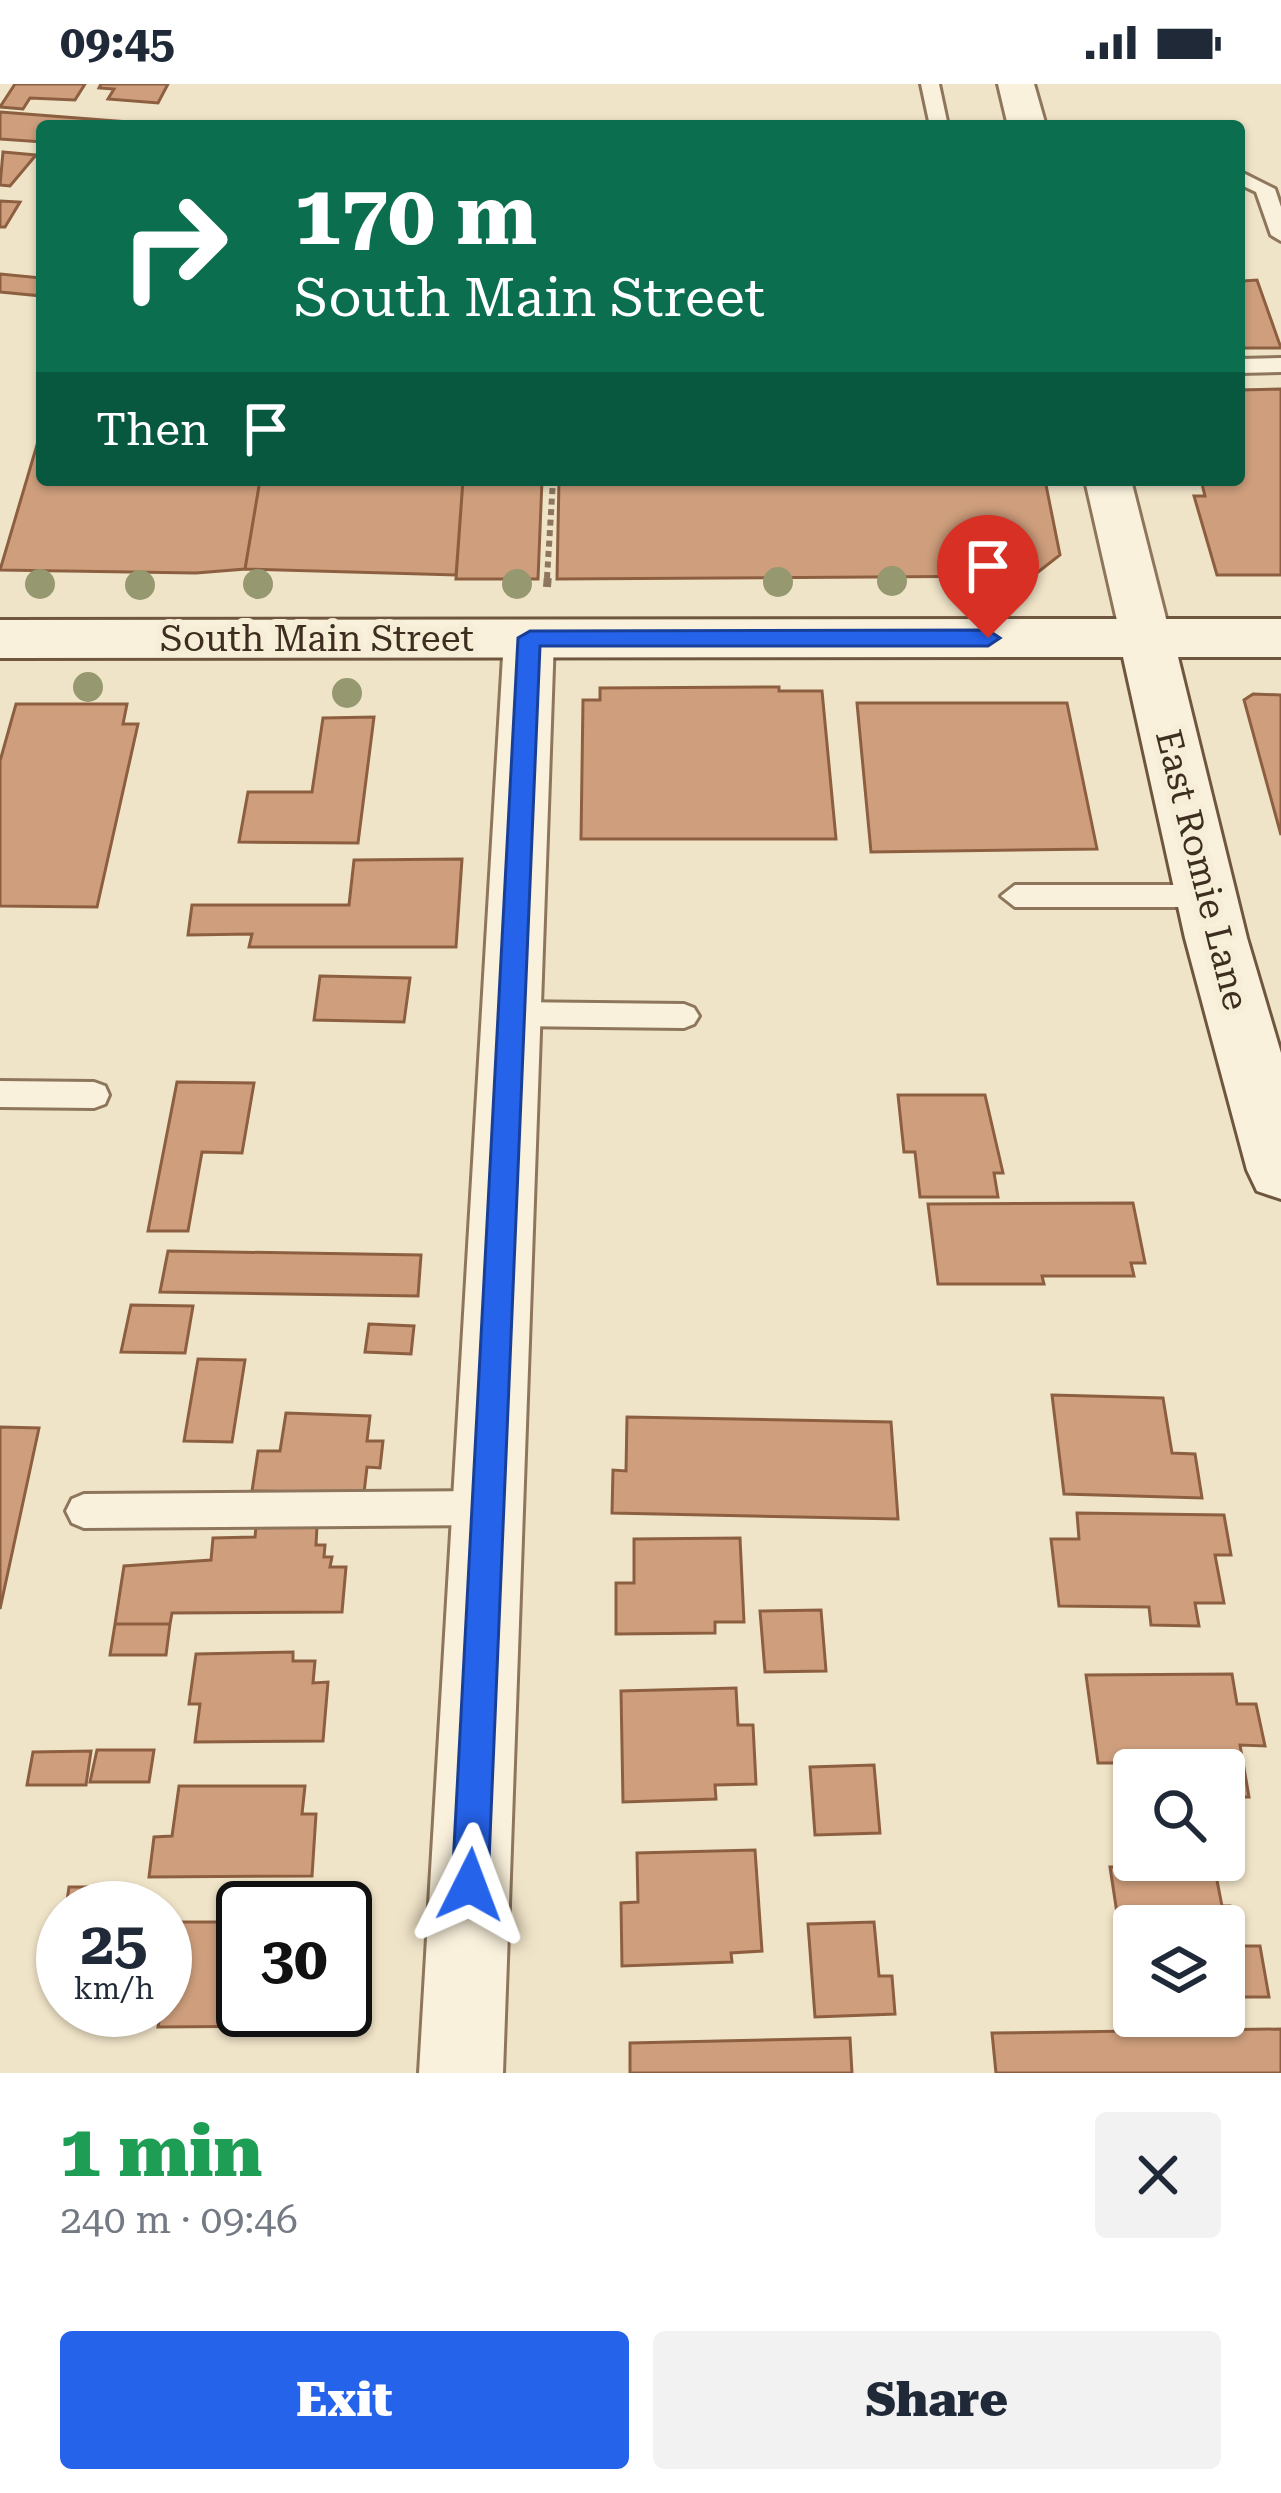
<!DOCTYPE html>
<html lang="en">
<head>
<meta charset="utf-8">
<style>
	body { margin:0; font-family:"Roboto Serif",serif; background:#f2f2f3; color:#1f2937; height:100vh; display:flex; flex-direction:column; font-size:45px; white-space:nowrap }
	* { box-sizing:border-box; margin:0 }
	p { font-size:39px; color:#747a83 }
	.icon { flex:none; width:66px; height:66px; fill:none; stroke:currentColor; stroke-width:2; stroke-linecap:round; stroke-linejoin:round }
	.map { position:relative; height:1989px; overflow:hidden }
	.details { display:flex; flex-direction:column; background:#fff; flex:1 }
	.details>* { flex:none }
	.guide { position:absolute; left:36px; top:36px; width:1209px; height:366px; border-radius:12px; box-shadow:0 3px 9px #0004; background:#0b6e4f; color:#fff; overflow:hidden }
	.controls { position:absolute; left:1113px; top:1665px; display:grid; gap:24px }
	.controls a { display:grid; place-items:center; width:132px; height:132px; border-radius:12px; background:#fff; box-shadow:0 3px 9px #0004; font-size:60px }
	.speed { position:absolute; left:36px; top:1797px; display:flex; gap:24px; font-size:60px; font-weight:700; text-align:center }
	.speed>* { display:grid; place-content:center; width:156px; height:156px; border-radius:50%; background:#fff; box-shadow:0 3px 9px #0004; line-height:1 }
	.speed small { font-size:30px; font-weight:400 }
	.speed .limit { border:6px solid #111; border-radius:18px; background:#fff; color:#111 }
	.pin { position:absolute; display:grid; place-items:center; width:102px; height:102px; color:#fff; margin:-123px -51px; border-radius:50% 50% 50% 0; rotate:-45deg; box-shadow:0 0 12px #0007 }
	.pin .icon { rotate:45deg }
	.me { position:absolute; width:132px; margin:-66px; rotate:3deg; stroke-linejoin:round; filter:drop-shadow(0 0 9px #0008) }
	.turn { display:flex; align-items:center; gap:42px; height:252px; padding:0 60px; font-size:54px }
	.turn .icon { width:156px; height:156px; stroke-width:2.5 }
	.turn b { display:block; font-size:84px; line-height:102px }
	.then { display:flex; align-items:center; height:114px; padding:0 60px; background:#0003; gap:24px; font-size:45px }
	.round { display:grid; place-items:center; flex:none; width:126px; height:126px; border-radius:12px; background:#f2f2f3 }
	.overview { display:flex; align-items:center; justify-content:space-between; height:204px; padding:0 60px }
	h1 { font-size:72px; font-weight:800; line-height:90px; color:#1e9e55 }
	.action { display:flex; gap:24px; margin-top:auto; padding:24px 60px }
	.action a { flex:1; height:138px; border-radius:12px; background:#2563eb; color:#fff; font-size:48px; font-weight:800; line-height:138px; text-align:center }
	.action a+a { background:#f2f2f3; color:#1f2937 }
	.status { display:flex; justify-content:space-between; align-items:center; height:84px; padding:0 60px; background:#fff; direction:ltr }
	.status svg { height:33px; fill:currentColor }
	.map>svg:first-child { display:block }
</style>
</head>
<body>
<div class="status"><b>09:45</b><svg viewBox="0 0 49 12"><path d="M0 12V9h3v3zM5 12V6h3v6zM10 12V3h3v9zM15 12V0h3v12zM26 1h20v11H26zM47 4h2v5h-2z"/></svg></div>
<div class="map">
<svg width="1281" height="1989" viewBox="0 0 1281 1989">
	<rect width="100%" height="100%" fill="#f0e4c8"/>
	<path fill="#cf9f7d" stroke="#8d5f41" stroke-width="3" d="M15 0H85L75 16 30 14 23 25 0 23Z
		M101 0H168L158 19 108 15 114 5 99 4Z
		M0 28 142 39 42 42V58L0 55Z
		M3 68 36 71 10 102 0 101Z
		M0 117 20 118 5 143H0Z
		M1239 185 1243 197 1257 196 1281 264H1239Z
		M0 190 42 194V212L0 208Z
		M1281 305V491H1217L1194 412H1205L1201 396H1239V306Z
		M42 344V396H260L245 485 196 489 0 486Z
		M260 396H463L456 491 245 485Z
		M463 396H542L538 495H456Z
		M559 396H1045L1060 471 1033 492 557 495Z
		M559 396H1045L1060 471 1033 492 557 495Z
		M779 603V607H822L836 755H581L583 616H600V604Z
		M1253 610 1281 611V751L1244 616Z
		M857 619H1067L1097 765 871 768Z
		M16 620H127L123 640H138L97 823 0 822V677Z
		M374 633 358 759 239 758 248 708H312L323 634Z
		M462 775 456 863H249L252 850 188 851 192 821H349L354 776Z
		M320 892 410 894 404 938 314 936Z
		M177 998 254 999 242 1069 202 1068 188 1147H148Z
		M898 1011H985L1003 1089H994L998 1113H920L915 1068H904Z
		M1133 1119 1145 1179H1131L1134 1192H1042L1044 1200H938L928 1120Z
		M168 1167 421 1171 418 1212 160 1208Z
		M131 1221 193 1222 185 1269 121 1268Z
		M369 1240 414 1242 411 1270 365 1268Z
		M198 1275 245 1276 232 1358 184 1357Z
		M1052 1311 1163 1314 1172 1369 1195 1370 1202 1414 1064 1410Z
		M286 1329 370 1332 367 1357H383L380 1384 367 1383 364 1409 252 1407 258 1367H280Z
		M627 1333 891 1338 898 1435 612 1429 613 1386 626 1387Z
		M0 1343 39 1344 0 1525Z
		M1077 1429 1224 1431 1231 1471H1215L1224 1519H1195L1199 1542 1151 1541 1149 1523 1059 1522 1051 1455H1079Z
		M317 1442 316 1461H325L324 1473H332L330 1483H346L342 1528 172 1529 170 1540H115L124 1482 211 1476 213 1454 255 1453 256 1443Z
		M740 1454 744 1538H715V1549L616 1550V1499H634V1455Z
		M821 1526 826 1587 765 1588 760 1527Z
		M115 1540H170L166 1571H110Z
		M293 1568V1577H315L313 1599 328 1598 323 1657 195 1658 200 1620H189L196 1570Z
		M1232 1590 1237 1620H1256L1265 1662 1240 1661 1249 1713H1224V1686H1187L1185 1679H1098L1086 1591Z
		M736 1604 738 1641H753L756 1700 715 1701 716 1715 623 1718 621 1607Z
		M97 1666H154L149 1698H90Z
		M91 1667 86 1701H27L33 1668Z
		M874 1681 880 1749 815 1751 810 1683Z
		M179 1702H305L302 1730H316L312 1792 149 1793 154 1753 172 1752Z
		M755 1766 762 1867 731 1869 732 1878 622 1882 621 1819 638 1818 637 1769Z
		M1162 1776H1213L1222 1822H1230L1237 1862H1260L1269 1913H1224V1842H1134V1915H1130L1110 1783H1163Z
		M69 1803H129L126 1824H66Z
		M165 1838H243V1926H298L297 1942 158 1943 161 1926H165Z
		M874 1838 879 1892H892L895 1930 815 1933 808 1840Z
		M1281 1945V1989H996L992 1949Z
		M850 1954 852 1989H630V1959Z"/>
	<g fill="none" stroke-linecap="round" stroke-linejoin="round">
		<defs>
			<path id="lane" d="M921 0H939L948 42H930Z
				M1239 87 1275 105 1281 123V157L1271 151 1256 108 1239 100Z
				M1281 274V288L1239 289V275Z
				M1015 801H1207L1221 812 1207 823H1015L1001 812Z
				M511 918 684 920 694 924 699 932 694 940 684 944 511 942 501 938 496 930 501 922Z
				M0 997 94 998 105 1002 109 1011 105 1020 94 1024 0 1023Z
				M488 1407 500 1412 506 1424 500 1436 488 1441 84 1444 72 1439 66 1427 72 1415 84 1410Z"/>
			<path id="street" d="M998 0H1034L1046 42H1008Z
				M1085 396H1131L1171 554 1164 566 1146 571 1128 566 1121 554Z
				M529 538 547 543 554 555 503 1989H419L504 555 511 543Z"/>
			<path id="secondary" d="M1146 535H1281V573H1178L1247 854 1281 969V1115L1257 1107 1247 1086 1185 854 1123 573 0 574V536Z"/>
		</defs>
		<use href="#lane" stroke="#8d765c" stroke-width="6"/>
		<use href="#street" stroke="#8d765c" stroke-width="6"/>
		<use href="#secondary" stroke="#6f573f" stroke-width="6"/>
		<path stroke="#8d765c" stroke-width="6" stroke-dasharray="6 4.5" stroke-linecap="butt" d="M547 494 553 396"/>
		<path stroke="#8d765c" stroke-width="8" stroke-dasharray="9 6" stroke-linecap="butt" d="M547 503 548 491"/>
		<use href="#lane" fill="#faf1dc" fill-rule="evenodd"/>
		<use href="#street" fill="#faf1dc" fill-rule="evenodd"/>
		<use href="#secondary" fill="#faf1dc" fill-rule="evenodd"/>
	</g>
	<g fill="#96986f">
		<circle cx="986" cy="495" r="15"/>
		<circle cx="892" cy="497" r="15"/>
		<circle cx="778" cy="498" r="15"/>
		<circle cx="40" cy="500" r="15"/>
		<circle cx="258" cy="500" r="15"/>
		<circle cx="517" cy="500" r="15"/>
		<circle cx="140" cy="501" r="15"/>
		<circle cx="88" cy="603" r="15"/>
		<circle cx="347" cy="609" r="15"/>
	</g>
	<path fill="#2563eb" stroke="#184099" stroke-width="3" d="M988 546 1000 554 988 562H540L488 1801 483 1813 470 1819 457 1813 452 1801 518 554 530 547Z"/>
	<g text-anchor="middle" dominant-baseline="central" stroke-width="12" stroke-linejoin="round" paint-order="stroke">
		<g font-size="36" fill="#3d2e20" stroke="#f7eed8">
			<text x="317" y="555">South Main Street</text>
			<text transform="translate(1202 786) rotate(76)">East Romie Lane</text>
		</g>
	</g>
</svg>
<div class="controls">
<a><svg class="icon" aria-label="search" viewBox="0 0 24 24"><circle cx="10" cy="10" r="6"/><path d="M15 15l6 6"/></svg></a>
<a><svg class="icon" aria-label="layers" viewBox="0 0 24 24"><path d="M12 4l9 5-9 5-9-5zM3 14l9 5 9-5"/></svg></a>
</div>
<div class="speed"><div>25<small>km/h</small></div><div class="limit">30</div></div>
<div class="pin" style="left:988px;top:554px;background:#d93025"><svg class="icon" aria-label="arrive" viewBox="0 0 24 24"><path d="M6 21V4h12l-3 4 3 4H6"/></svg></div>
<svg class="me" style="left:470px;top:1801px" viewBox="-20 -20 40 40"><path d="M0-17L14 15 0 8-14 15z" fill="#2563eb" stroke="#fff" stroke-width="4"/></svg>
<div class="guide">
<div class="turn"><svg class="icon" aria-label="right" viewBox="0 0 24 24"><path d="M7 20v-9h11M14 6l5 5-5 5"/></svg><div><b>170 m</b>South Main Street</div></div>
<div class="then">Then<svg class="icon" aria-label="arrive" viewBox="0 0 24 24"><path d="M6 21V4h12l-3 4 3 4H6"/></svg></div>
</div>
</div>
<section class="details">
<div class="overview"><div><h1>1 min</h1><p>240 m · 09:46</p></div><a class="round"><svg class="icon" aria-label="close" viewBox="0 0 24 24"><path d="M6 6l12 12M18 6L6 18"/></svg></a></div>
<div class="action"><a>Exit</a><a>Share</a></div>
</section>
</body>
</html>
